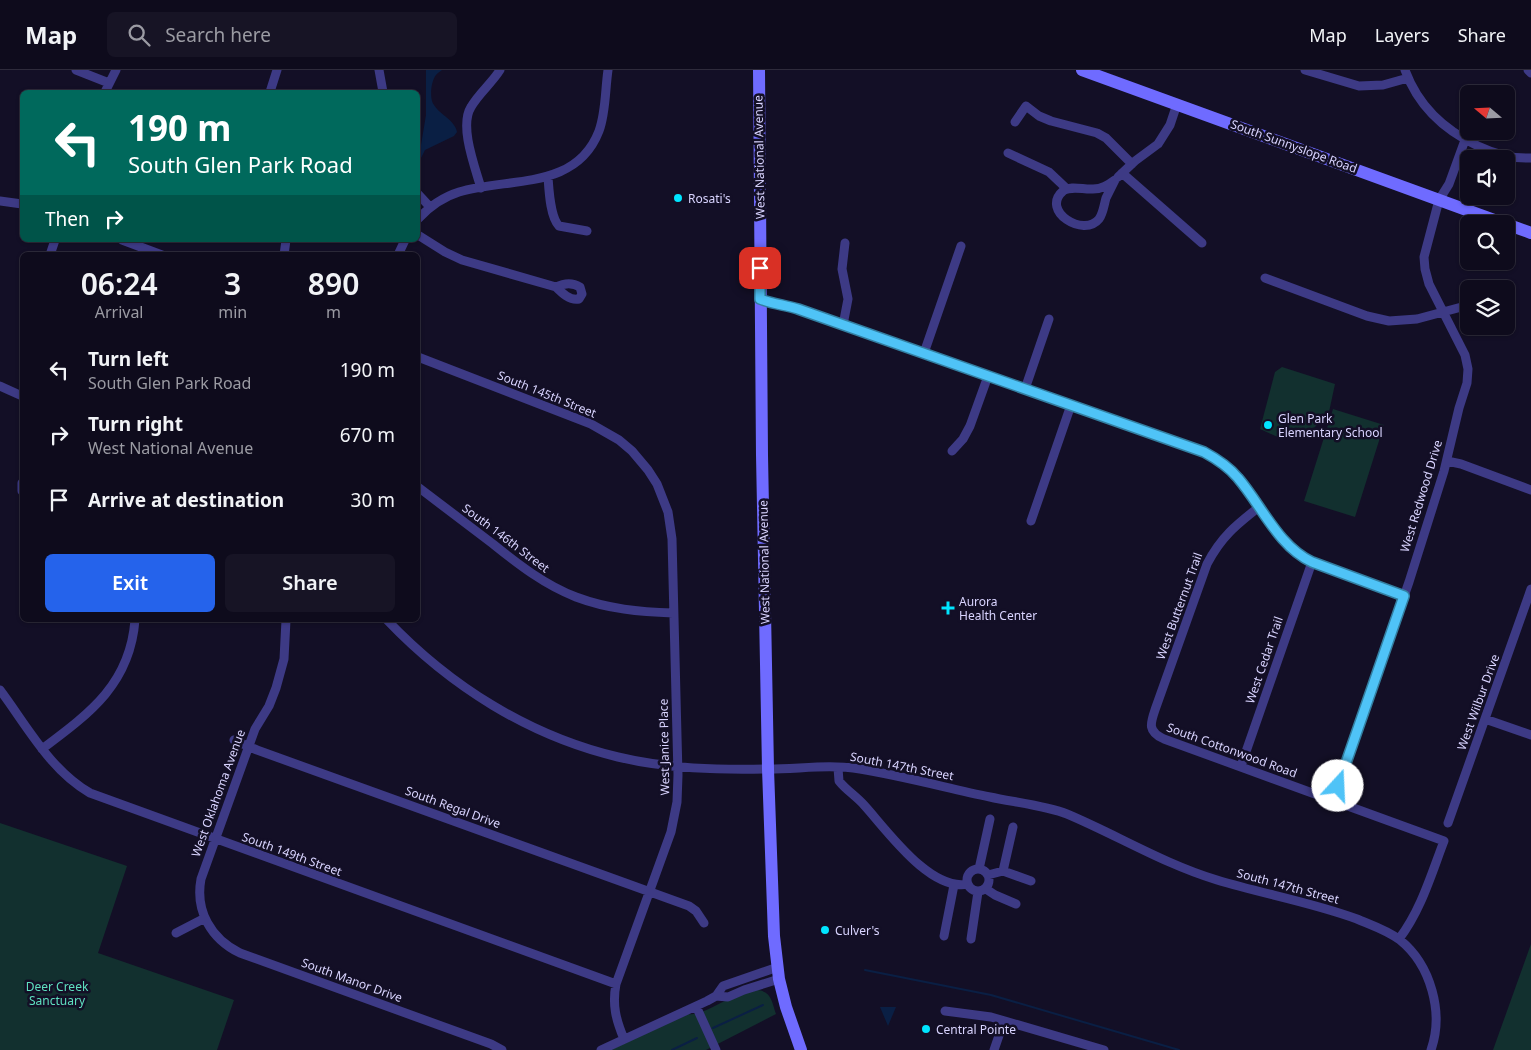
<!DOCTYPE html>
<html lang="en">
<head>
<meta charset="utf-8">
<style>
	body { margin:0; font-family:"Noto Sans",sans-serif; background:#171425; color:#f1f3f6; height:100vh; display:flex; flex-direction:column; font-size:19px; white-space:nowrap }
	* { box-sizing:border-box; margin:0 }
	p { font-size:16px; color:#9b9ba3 }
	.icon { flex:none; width:28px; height:28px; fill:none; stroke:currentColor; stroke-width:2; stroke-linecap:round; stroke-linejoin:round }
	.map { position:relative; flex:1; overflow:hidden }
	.drawer { position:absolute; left:20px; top:182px; width:400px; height:370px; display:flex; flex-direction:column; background:#0e0b1c; border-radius:8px; box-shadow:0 1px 4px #0004,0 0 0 1px #2e2b3b }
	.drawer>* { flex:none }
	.hud { position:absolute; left:20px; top:20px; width:400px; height:152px; border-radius:8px; box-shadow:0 1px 4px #0004,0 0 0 1px #2e2b3b; background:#00695c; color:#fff; overflow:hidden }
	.needle { width:32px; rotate:289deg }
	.controls { position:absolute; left:1460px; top:15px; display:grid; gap:10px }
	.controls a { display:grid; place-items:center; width:55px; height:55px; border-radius:8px; background:#0e0b1c; box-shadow:0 1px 4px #0004,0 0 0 1px #2e2b3b; font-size:25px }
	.pin { position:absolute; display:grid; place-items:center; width:42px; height:42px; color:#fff; margin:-21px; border-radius:10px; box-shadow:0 2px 8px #0006 }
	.me { position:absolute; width:55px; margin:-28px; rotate:20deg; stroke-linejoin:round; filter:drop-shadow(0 0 4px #0008) }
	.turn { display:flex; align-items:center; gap:18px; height:105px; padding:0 25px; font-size:22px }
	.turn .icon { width:65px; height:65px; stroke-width:2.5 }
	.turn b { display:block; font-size:35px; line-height:42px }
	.then { display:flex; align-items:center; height:48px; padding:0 25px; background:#0003; gap:10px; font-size:19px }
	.eta { display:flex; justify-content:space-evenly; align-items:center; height:85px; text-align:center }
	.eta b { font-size:30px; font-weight:600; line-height:35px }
	.button { display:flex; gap:10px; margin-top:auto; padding:10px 25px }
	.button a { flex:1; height:58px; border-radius:8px; background:#2563eb; color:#fff; font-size:20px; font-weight:600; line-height:58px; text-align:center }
	.button a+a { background:#171425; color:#f1f3f6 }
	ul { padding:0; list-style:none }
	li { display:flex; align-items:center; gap:15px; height:65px; padding:0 25px }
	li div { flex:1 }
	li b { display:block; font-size:19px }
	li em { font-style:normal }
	header { display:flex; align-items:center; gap:30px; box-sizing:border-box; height:70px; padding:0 25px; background:#0e0b1c; border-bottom:1px solid #2e2b3b }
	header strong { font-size:24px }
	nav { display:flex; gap:28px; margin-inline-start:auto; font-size:18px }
	.search { width:350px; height:45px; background:#171425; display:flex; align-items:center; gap:12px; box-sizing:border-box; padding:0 18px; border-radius:8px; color:#9b9ba3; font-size:19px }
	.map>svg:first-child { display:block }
</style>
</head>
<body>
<header>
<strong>Map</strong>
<div class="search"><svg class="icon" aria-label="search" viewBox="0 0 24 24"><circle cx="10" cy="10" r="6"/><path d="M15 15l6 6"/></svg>Search here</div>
<nav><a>Map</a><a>Layers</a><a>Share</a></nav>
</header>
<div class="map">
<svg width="1531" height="980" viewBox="0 0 1531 980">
	<rect width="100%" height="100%" fill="#130f26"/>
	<path fill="#12302f" d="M1282 297 1335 314 1329 342 1314 358 1298 369 1280 368 1260 359 1275 302Z
		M1333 339 1384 355 1355 447 1304 431Z
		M0 753 127 796 98 883 234 930 217 980H0Z
		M1531 874V980H1493Z
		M757 920C772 921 772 933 776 944L706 980H610L688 944C702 946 717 933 730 929 739 925 748 923 757 920Z"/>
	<path fill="#0a1f44" d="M426 0H442C440 2 437 3 436 5 431 11 429 29 434 35 440 45 455 50 457 62L454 66 425 80 418 94V82L420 81 426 45Z
		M880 937H896L888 956Z"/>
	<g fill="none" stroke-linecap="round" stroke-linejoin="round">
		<path stroke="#0a1f44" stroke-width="2" d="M865 900 991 925 1179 980
			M713 958 763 935
			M672 980 697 968"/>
		<path stroke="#3d3a85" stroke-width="9" d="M76 0 109 13
			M379 0 383 22
			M1305 0 1359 16 1383 15 1408 8
			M1405 0C1418 36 1444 60 1478 76 1495 84 1512 89 1531 88
			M1528 0 1531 3
			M105 22 116 0
			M270 22 277 0
			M1015 52 1026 36 1039 46 1051 51 1097 63 1106 68 1132 94
			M1008 83 1049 102 1067 119
			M1122 103 1202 173
			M548 107C549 120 550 147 559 156L587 161
			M1118 107 1135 91 1158 74 1170 55 1177 34
			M1115 110C1112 116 1109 122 1106 128 1104 135 1103 144 1099 149 1084 168 1040 141 1063 121 1071 115 1084 120 1093 119 1102 119 1108 115 1115 110Z
			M481 118C475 97 459 56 471 37 479 23 492 13 500 0
			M418 124 430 137
			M0 131 22 134
			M418 149C429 137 443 127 459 122 508 107 576 121 599 61 606 42 605 20 608 0
			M418 165 445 182 462 190 556 217C562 223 570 231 579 229L582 224 580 217C572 212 564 213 556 217
			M122 170 162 185
			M50 185 55 170
			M284 185 286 170
			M398 185 405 170
			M1265 208 1367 246 1389 251 1417 249 1469 235
			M761 229C773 234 785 235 798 239L1204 382C1217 389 1229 397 1238 408 1262 435 1278 476 1312 492L1404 527
			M843 255 848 229 842 199 845 173
			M924 283 961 176
			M418 287 591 354 619 370 632 381 648 400 657 414 668 442 672 469 678 705 677 732 671 762 616 914C612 935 616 950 624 969
			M0 316 22 326
			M1025 319 1049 249
			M952 381 963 369 970 356 988 306
			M1447 391 1461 394 1531 420
			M22 413V421
			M418 417C443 436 468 455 493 474 519 495 545 515 576 527 608 539 640 542 673 543
			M1259 437C1236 455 1221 467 1207 494L1156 637C1151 652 1146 661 1164 669L1444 771C1431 805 1421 840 1399 869
			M1031 451 1071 335
			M286 550 284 589 276 618 269 636 255 659 201 809C195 841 211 869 240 883L491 974 502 980
			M387 550C450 616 529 666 618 687 667 699 719 700 769 699 799 699 830 694 860 699 903 706 947 718 990 727 1013 732 1047 736 1067 744 1117 765 1164 794 1217 810 1263 824 1311 832 1357 849 1371 855 1387 860 1400 870 1431 895 1444 943 1431 980
			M0 620C27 656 50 700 90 723L616 914
			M1485 649 1531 665
			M234 670 257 680 689 836 696 841 704 853
			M42 679C90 643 130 614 135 550
			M1241 696 1312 492
			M838 698 839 711C846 720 856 726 864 735 886 759 930 822 968 814
			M1333 729 1409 512 1444 401 1459 338 1467 313 1468 299 1465 285 1429 214 1425 199 1424 187 1439 130 1449 114 1465 70
			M1448 753 1531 519
			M967 810a11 11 0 1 1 22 0a11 11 0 1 1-22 0Z
			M979 799 990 749
			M1003 801 1031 811
			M988 805 1003 801 1013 757
			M986 819 995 825 1016 834
			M176 863 205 848
			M944 866 954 815
			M971 869 978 822
			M716 926 728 927 744 920 779 909
			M696 936 716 980
			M945 941 991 947 1104 980
			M601 980 707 931 716 926 723 916 778 897
			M994 980 1004 951"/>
		<path stroke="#6f6bff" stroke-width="12" d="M759 0 762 385 768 699 774 866 779 909 786 937 801 980
			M1082 0 1505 154
			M1506 154 1531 163"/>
	</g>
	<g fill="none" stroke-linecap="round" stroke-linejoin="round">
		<defs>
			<path id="route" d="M760 198V229C773 234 785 235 798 239L1204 382C1217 389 1229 397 1238 408 1262 436 1278 476 1312 492L1404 526 1338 716"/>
		</defs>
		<use href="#route" stroke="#337fa1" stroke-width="12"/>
		<use href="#route" stroke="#4fc3f7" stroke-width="9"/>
	</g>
	<g fill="#00e5ff" stroke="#130f26" stroke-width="2">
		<circle cx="678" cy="128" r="5"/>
		<circle cx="1268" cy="355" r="5"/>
		<path d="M945.5 530.5h5v5h5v5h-5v5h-5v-5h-5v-5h5z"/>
		<circle cx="825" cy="860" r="5"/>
		<circle cx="926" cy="959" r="5"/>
	</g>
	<g text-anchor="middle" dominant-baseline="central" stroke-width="5" stroke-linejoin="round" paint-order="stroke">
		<g font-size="12" fill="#d9d4ff" stroke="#130f26">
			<text transform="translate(1294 76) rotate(20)">South Sunnyslope Road</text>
			<text transform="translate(759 87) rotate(-91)">West National Avenue</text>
			<text transform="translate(547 324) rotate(22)">South 145th Street</text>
			<text transform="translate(1421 426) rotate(-73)">West Redwood Drive</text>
			<text transform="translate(506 468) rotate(37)">South 146th Street</text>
			<text transform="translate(764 492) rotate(-91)">West National Avenue</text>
			<text transform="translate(1179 536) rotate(-70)">West Butternut Trail</text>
			<text transform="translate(1264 590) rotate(-71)">West Cedar Trail</text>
			<text transform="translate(1478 632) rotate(-70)">West Wilbur Drive</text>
			<text transform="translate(664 677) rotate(-91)">West Janice Place</text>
			<text transform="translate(1232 680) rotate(20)">South Cottonwood Road</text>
			<text transform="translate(902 696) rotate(11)">South 147th Street</text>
			<text transform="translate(218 723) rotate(-70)">West Oklahoma Avenue</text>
			<text transform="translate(453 737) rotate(20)">South Regal Drive</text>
			<text transform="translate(292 784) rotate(20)">South 149th Street</text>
			<text transform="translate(1288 816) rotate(15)">South 147th Street</text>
			<text transform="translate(352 910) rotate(20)">South Manor Drive</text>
		</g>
		<g font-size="12" fill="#d9d4ff" stroke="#130f26" text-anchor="start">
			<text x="688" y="128">Rosati's</text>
			<text x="1278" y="348">Glen Park<tspan x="1278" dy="14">Elementary School</tspan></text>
			<text x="959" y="531">Aurora<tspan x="959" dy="14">Health Center</tspan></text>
			<text x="835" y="860">Culver's</text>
			<text x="936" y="959">Central Pointe</text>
		</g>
		<g font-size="12" fill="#5fe0c0" stroke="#130f26">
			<text x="57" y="916">Deer Creek<tspan x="57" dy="14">Sanctuary</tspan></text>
		</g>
	</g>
</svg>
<div class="controls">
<a><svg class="needle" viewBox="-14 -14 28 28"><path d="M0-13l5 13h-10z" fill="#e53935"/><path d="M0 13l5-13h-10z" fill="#9b9ba3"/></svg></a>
<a><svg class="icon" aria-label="sound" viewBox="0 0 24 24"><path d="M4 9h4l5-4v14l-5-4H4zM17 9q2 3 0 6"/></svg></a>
<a><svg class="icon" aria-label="search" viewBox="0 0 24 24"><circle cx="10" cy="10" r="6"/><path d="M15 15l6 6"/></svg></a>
<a><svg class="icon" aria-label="layers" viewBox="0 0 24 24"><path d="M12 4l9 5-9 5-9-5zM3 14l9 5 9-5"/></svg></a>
</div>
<div class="pin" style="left:760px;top:198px;background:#d93025"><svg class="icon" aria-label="arrive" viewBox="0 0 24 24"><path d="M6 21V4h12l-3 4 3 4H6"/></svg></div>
<svg class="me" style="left:1338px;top:716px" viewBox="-20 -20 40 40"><circle r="19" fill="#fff"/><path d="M0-13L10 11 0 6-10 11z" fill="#4fc3f7"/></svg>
<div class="hud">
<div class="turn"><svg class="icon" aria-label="left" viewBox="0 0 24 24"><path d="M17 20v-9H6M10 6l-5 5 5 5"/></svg><div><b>190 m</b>South Glen Park Road</div></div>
<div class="then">Then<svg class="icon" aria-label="right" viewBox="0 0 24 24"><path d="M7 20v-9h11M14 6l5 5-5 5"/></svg></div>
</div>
<section class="drawer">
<div class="eta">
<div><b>06:24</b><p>Arrival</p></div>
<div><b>3</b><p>min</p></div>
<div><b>890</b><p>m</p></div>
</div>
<ul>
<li><svg class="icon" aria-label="left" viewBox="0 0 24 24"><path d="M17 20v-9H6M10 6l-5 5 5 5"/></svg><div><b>Turn left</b><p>South Glen Park Road</p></div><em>190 m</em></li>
<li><svg class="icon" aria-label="right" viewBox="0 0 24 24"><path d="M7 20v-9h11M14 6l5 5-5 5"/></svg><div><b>Turn right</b><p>West National Avenue</p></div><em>670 m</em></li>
<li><svg class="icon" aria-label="arrive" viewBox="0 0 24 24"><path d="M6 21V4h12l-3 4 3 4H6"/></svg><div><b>Arrive at destination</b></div><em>30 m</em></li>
</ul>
<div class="button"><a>Exit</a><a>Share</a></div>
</section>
</div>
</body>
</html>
